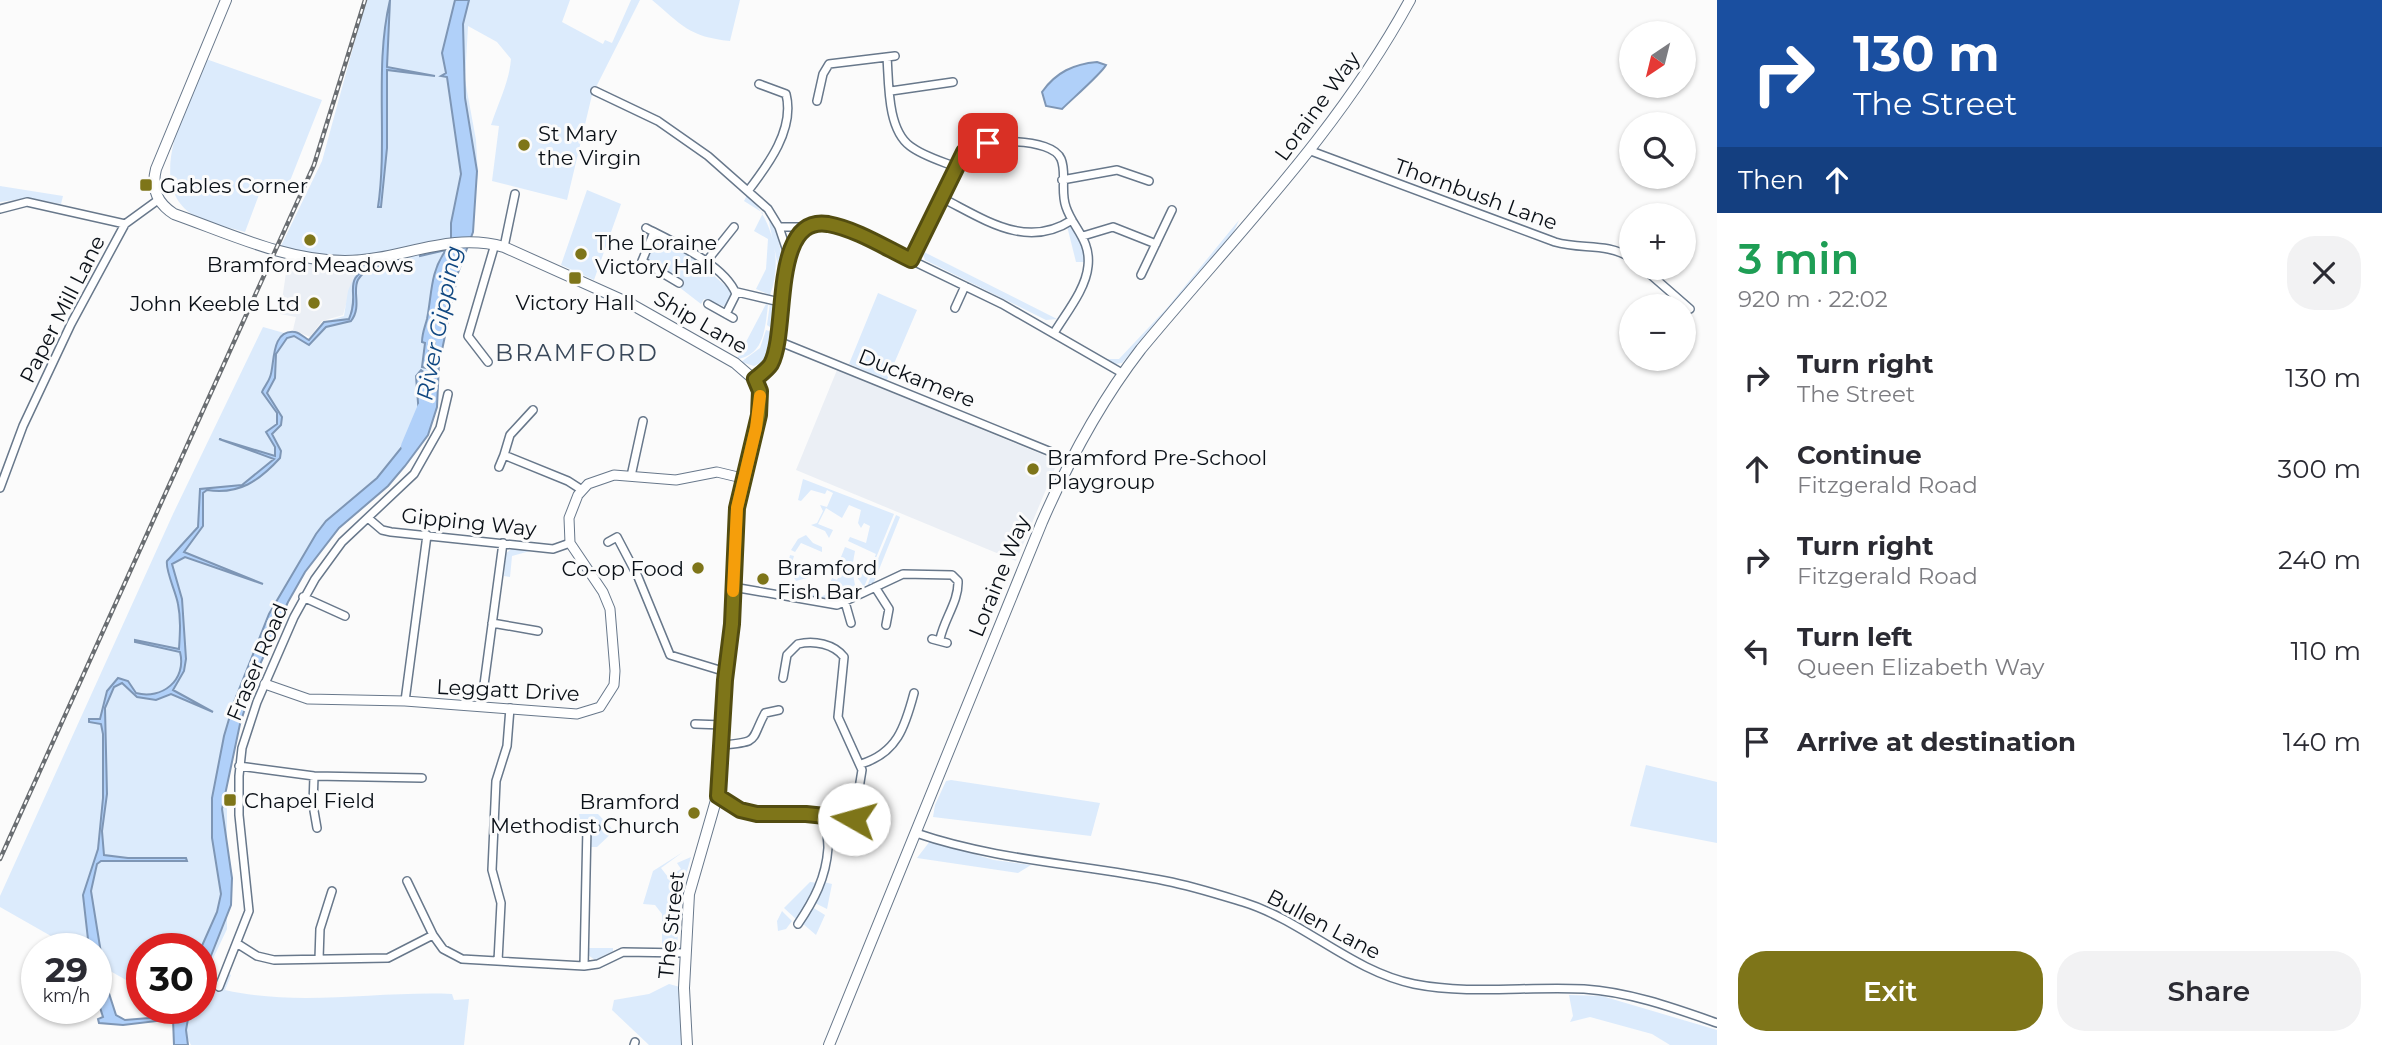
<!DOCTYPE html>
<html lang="en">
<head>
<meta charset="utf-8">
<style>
	body { margin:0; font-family:Montserrat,sans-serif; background:#f2f2f3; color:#2b2b33; height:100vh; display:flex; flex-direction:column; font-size:26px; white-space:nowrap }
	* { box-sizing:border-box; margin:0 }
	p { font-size:23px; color:#7c7c81 }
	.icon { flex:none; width:38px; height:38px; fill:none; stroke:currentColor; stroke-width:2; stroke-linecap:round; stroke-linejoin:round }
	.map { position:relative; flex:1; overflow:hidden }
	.side { display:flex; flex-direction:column; background:#fff; width:665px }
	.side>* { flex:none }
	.top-card { background:#1a4fa0; color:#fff; overflow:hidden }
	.needle { width:46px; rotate:215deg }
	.controls { position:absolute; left:1619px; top:21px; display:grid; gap:14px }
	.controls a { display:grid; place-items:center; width:77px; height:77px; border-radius:50%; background:#fff; box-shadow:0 2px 5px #0004; font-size:35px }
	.speed { position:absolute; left:21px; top:933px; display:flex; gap:14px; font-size:35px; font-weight:700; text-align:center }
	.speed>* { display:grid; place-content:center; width:91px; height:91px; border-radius:50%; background:#fff; box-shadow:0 2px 5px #0004; line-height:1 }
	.speed small { font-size:18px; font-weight:400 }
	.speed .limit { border:10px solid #d22; background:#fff; color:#111 }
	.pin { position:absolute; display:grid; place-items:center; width:60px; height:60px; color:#fff; margin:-30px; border-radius:14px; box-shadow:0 4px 10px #0006 }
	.me { position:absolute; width:77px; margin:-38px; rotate:277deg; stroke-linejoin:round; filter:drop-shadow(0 0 5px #0008) }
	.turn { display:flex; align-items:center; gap:24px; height:147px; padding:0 21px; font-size:32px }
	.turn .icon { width:91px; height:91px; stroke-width:2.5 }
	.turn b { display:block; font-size:49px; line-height:60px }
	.then { display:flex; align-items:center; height:66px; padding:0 21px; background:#0003; gap:14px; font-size:26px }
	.round { display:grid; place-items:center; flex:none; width:74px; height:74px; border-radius:28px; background:#f2f2f3 }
	.summary { display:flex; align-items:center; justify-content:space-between; height:119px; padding:0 21px }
	h1 { font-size:42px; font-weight:600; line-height:52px; color:#1e9e55 }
	.button { display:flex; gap:14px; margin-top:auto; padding:14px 21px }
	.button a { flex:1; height:80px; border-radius:28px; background:#7e7519; color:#fff; font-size:28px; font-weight:600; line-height:80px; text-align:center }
	.button a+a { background:#f2f2f3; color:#2b2b33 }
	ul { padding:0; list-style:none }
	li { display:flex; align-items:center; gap:21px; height:91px; padding:0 21px }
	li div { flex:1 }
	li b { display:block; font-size:26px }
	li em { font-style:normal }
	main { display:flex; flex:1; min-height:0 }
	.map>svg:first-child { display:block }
</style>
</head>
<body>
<main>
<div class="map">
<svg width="1717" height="1045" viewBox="0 0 1717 1045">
	<rect width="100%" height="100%" fill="#fbfbfb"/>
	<path fill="#ebeff5" d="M294 258 357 266 343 315 322 321 310 337 293 330 296 317 280 314 287 266H292Z
		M837 370 1058 461 1016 561 796 470Z"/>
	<path fill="#dcebfc" d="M366 0H570L562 22 603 44 605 40 612 43 631 0H640L592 95 567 200 492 181 499 126 491 125C499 101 509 83 511 59L497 42 468 26 465 80 476 140 478 175 466 236 340 260 279 250 322 161Z
		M652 0H740L730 41C689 37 682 25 652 0Z
		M206 59 322 100 286 191 263 184 245 232C228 227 208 224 193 215 142 183 190 100 206 59Z
		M0 186 63 196 61 204 28 198 0 202Z
		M587 190 621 204 594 280 561 265Z
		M747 195C773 219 783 262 770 295L756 289 766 269 768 239 754 231 763 213 744 201Z
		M767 212 777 229 783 267 779 271Z
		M1239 220 1232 236 1122 363 1115 364 1106 359H1119L1167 308Z
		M1067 226H1071L1084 246 1086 262H1076Z
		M657 239 694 258 729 289 731 296 726 307 704 299 701 304 679 287 680 273 675 270 670 274 647 261 651 243Z
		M446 249 427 389 396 464 324 534 272 624 227 748V929L201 984V948H142V989L96 963V948H72L0 907V896L173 514 263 327 309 340 324 322 344 316 348 291 358 267Z
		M922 251 1057 319 1046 320 925 260Z
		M878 293 917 310 887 380 849 364Z
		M770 303 779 311 777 332 767 325Z
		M766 304 768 305C765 327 765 355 737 359Z
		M766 330 775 333 765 361 754 366 741 362 760 348Z
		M803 479 894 514 864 587 857 577V565L862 561 872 564 876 554 848 541 850 537 866 543 870 526 864 523 861 528 858 523 861 510 849 505 842 518 826 508 818 524 833 530 829 538 825 531 811 525 817 523 823 511 820 505 827 507 833 493 827 490 825 494 811 490 801 501 798 500Z
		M896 515 900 517 874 582 867 586Z
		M806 535 813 543 822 547V552L801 543 795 552 791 550 798 539Z
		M845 547 855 551 852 568 856 591 833 600 810 596 812 593 820 597 825 595 832 578 837 580 844 565 839 562Z
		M513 548 530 551 512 556 510 577 504 576 506 553Z
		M790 555 794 556 791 566 814 576 796 581 787 566Z
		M1646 765 1717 782V843L1630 826Z
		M946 781 951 780 1100 803 1091 836 933 817 935 805Z
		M579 814H598L614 831 597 847H589L590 834 597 830V819H580Z
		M930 841 994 860 1031 865 1018 873 917 858Z
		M683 852 661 868 668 877 681 869 677 863 691 857 681 892 677 947H662V914L655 905 643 904 653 871Z
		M810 882 819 883 797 920 784 908Z
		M824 882 832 884 827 909 815 903Z
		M812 907 825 915 816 935 802 923Z
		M782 911 792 921 786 929 778 931 777 921Z
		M588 948H613V951L595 960 588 955Z
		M225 972 231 975 225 990C299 1007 376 991 452 994L454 1000 469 999 464 1045H191L186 1035 188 1015 175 1008H201V988L217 992Z
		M669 984 680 987 683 1045H649L612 1010 614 1000 649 994Z
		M1569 995 1602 996 1717 1030V1045H1670L1652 1034 1590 1017 1570 1022 1573 1016Z"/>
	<path fill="#b0d0f9" stroke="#7e96b5" stroke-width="2" d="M390 0 387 67 435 76 387 70V148L381 207H378C388 139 374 67 390 0Z
		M455 0H469L463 24 465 98 477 171 473 232 458 273 445 336 439 364 437 407 428 435 405 466 388 486 339 528 305 572 288 602 257 671 240 724 222 809 232 878 231 905 201 981V948L217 912 221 894 212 838V798L224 736 234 702 269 614 316 534 326 521 377 478 410 437 419 416 416 376 421 370 428 375 430 373 435 343 431 342 426 368 422 367 425 343 422 342C422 333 425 327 427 319 432 294 430 272 446 250L420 256 419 252 451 242V223L461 174 447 77 441 76 446 73 442 53Z
		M1097 62 1106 65C1102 73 1071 100 1062 109L1046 106 1042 92C1056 72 1074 64 1097 62Z
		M377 262 378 266C339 279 367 300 351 321L326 327 309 345 294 336 287 338 276 354 275 378 267 393 282 417 281 425 272 434 281 451 280 458C259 481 239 495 207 490L203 493V526L184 552 263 584 185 557 172 564 182 599 186 659 184 671 173 690 213 712 171 694 156 700 137 697 122 683 114 687 105 708 107 794 102 831 104 855 128 858H186L187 861H101L97 864 91 891 106 984 116 1015 125 1020 173 1016 175 1008H190L186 1030 188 1045H174L173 1019 123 1025 99 1023 98 1019 103 1017 96 995V948H89L83 895 98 849 103 798V734L101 724 89 722V719H100L107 691 118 678 128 681 136 693C162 700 187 680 180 652L135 642V640L179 649C180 633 181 619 178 604 176 592 165 570 167 561L198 527 200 489 242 485 274 459 219 439 275 456V447L266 432 277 424V413L262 392C264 387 268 383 270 377 275 366 270 329 295 332 300 333 305 338 309 340L324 322 349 319C362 289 337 282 377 262Z"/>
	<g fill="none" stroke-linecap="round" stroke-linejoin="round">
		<path stroke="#b0d0f9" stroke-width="12" d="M407 446 423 408"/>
		<defs>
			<path id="minor" d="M887 57C889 83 887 129 910 146 923 156 941 161 956 167
				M595 91 658 121 708 156 768 209 779 227 788 254
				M891 91 953 82
				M817 101 823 74 829 64 895 56
				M1311 151 1555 242C1582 250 1606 242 1631 258
				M1062 180 1117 170 1149 181
				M748 191C768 165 795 129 786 94L759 84
				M942 198C984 219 1026 250 1072 220
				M0 209 27 202 125 224
				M779 227H806
				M646 228C673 242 725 265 736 294L726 314
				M654 232 642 261 679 283
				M1083 236 1113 227 1156 244
				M504 247 515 194
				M911 260 966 150C982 138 1052 137 1061 159 1067 173 1060 191 1066 207 1073 228 1091 240 1088 266 1086 289 1066 313 1054 333
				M706 262 734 227
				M1643 268 1690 309
				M1141 275 1172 210
				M737 292 784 303
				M708 304 733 318
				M955 308 965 286
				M778 341 1051 452
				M488 362 468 336 495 244
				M755 378C804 342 762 266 806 227L830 225 882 246 1002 304 1122 373
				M533 410 510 435 504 455 568 481 582 490
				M499 467 504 455
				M631 476 643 421
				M0 488 23 426 71 324 125 224 158 200
				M368 518 382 530 391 532 553 549 570 543
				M608 542 617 537 638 577 670 655 726 672
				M733 587 837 605 903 574 952 575 958 581C959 601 944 619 940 639
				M875 587 889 609 886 625
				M303 597 345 616
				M845 602 851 623
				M492 623 538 631
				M932 639 947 643
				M783 678 787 655 798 644C814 640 834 644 844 657L838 717 862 770 854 819
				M405 701 427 535
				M481 707 503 543
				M695 724 723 725
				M723 745C760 742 750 741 765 713L779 710
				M861 764C897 753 905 727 914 693
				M239 766 314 776 422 778
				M314 776 313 805 317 828
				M718 796 751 813 828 815 878 824
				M578 827 596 828
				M916 833C998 861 1082 864 1166 881 1192 886 1217 894 1243 902 1304 921 1351 971 1414 984 1470 995 1527 986 1584 989 1630 992 1674 1008 1717 1023
				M407 881 433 935
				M798 924C814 900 826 878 828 848 828 837 825 827 827 815
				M238 944 257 956 274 960 388 958 433 935 443 949 462 959 584 966 598 964 623 952 685 953
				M319 959 320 929 332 891
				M498 961 501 903 492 870 496 781 507 746 510 708
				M584 966 587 827
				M219 987 249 911 239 815V776L242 748 257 702 294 617 315 579 342 542 414 474 440 428 448 394
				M634 1045 635 1042"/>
			<path id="tertiary" d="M265 684 308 699 405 701 577 714 600 707 614 685 615 671 610 609 603 592 570 543 569 518 578 495 588 484 614 475 676 480 717 472 742 478"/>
			<path id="secondary" d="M226 0 156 169C151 189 157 203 174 214 228 233 286 261 345 261 400 261 448 231 504 247L631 304 735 363 758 383V418L737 508 721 783 689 894 684 988 687 1045
				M829 1045 1042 522C1069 460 1100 402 1141 349 1237 233 1337 134 1410 0"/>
		</defs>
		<use href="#minor" stroke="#68788b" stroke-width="10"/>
		<use href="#tertiary" stroke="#68788b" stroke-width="11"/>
		<use href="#secondary" stroke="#68788b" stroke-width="12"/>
		<use href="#minor" stroke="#fff" stroke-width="7"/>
		<use href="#tertiary" stroke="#fff" stroke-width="9"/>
		<use href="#secondary" stroke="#fff" stroke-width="10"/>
		<defs>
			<path id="rail" d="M0 859 314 165 365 0"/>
		</defs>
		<use href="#rail" stroke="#696d71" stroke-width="4.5"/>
		<use href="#rail" stroke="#fbfbfb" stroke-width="2" stroke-dasharray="5" stroke-linecap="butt"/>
	</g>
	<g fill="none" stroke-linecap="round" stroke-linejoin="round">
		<defs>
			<path id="route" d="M854 819 806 814H757L740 810 718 796 725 680 732 624 737 508 759 415 760 391 755 379C761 374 767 370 771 364 789 331 770 215 828 224 856 229 886 248 911 260L964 152 976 144 988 143"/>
		</defs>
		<use href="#route" stroke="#524c10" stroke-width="18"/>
		<use href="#route" stroke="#7e7519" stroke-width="12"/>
		<path stroke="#f59e0b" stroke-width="12" d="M733 591 737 508 756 428 760 396"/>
	</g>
	<g fill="#7e7519" stroke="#fbfbfb" stroke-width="2.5">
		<circle cx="524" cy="145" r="7"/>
		<rect x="139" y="178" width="14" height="14" rx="3.5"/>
		<circle cx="310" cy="240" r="7"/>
		<circle cx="581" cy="254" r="7"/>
		<rect x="568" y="271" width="14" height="14" rx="3.5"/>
		<circle cx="314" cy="303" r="7"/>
		<circle cx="1033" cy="469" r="7"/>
		<circle cx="698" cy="568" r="7"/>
		<circle cx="763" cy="579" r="7"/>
		<rect x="223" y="793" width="14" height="14" rx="3.5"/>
		<circle cx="694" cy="813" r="7"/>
	</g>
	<g text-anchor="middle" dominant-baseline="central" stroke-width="6" stroke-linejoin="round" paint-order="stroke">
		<g font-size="21" fill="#0a1017" stroke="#fbfbfb">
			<text transform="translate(1317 106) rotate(-54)">Loraine Way</text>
			<text transform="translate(1476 194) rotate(20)">Thornbush Lane</text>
			<text transform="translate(62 309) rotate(-63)">Paper Mill Lane</text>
			<text transform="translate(701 322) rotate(30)">Ship Lane</text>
			<text transform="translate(917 378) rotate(22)">Duckamere</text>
			<text transform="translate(469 522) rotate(6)">Gipping Way</text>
			<text transform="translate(999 576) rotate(-68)">Loraine Way</text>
			<text transform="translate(257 662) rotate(-67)">Fraser Road</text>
			<text transform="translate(508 690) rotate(3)">Leggatt Drive</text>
			<text transform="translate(1324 924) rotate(28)">Bullen Lane</text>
			<text transform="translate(671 925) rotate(-84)">The Street</text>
		</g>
		<g font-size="21" fill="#0a1017" stroke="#fbfbfb" text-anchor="start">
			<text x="538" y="133">St Mary<tspan x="538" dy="24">the Virgin</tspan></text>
			<text x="160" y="185">Gables Corner</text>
			<text x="595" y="242">The Loraine<tspan x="595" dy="24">Victory Hall</tspan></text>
			<text x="310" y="264" text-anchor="middle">Bramford Meadows</text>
			<text x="575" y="302" text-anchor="middle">Victory Hall</text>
			<text x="300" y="303" text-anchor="end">John Keeble Ltd</text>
			<text x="1047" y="457">Bramford Pre-School<tspan x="1047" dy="24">Playgroup</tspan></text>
			<text x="777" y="567">Bramford<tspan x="777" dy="24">Fish Bar</tspan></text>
			<text x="684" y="568" text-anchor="end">Co-op Food</text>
			<text x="244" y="800">Chapel Field</text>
			<text x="680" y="801" text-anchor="end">Bramford<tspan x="680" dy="24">Methodist Church</tspan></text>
		</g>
		<g font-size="23" font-style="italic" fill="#0f4781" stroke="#fbfbfb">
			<text transform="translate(439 323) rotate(-79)">River Gipping</text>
		</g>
		<g font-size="24" letter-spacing="2" fill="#39485a" stroke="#fbfbfb">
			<text x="577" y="352">BRAMFORD</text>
		</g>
	</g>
</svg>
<div class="controls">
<a><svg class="needle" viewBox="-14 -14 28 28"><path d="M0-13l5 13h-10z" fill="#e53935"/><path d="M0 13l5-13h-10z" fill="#7c7c81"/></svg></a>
<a><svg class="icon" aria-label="search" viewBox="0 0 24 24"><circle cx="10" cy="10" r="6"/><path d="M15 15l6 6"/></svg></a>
<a>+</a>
<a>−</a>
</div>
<div class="speed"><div>29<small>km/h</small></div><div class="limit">30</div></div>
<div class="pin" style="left:988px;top:143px;background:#d93025"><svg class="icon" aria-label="arrive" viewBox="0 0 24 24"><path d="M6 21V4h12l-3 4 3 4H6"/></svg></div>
<svg class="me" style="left:854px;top:819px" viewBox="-20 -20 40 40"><circle r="19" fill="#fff"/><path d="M0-13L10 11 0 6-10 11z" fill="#7e7519"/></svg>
</div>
<section class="side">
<div class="top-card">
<div class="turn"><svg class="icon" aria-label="right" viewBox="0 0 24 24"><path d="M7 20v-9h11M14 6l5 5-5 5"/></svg><div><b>130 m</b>The Street</div></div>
<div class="then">Then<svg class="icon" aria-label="ahead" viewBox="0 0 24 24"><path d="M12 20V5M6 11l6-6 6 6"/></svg></div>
</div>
<div class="summary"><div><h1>3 min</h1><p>920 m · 22:02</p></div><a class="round"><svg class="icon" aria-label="close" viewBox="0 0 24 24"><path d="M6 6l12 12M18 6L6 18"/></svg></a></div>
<ul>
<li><svg class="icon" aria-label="right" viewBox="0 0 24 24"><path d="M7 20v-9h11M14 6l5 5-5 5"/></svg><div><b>Turn right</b><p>The Street</p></div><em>130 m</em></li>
<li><svg class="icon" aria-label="ahead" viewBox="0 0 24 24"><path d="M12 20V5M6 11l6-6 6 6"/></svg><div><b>Continue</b><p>Fitzgerald Road</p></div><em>300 m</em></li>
<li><svg class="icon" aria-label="right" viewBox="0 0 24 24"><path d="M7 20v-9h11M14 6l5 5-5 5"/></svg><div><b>Turn right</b><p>Fitzgerald Road</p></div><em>240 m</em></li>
<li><svg class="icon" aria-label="left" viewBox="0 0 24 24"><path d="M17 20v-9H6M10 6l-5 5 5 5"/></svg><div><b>Turn left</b><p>Queen Elizabeth Way</p></div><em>110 m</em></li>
<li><svg class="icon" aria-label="arrive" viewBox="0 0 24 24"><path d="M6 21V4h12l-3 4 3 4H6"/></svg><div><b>Arrive at destination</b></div><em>140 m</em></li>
</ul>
<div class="button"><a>Exit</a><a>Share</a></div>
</section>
</main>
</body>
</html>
